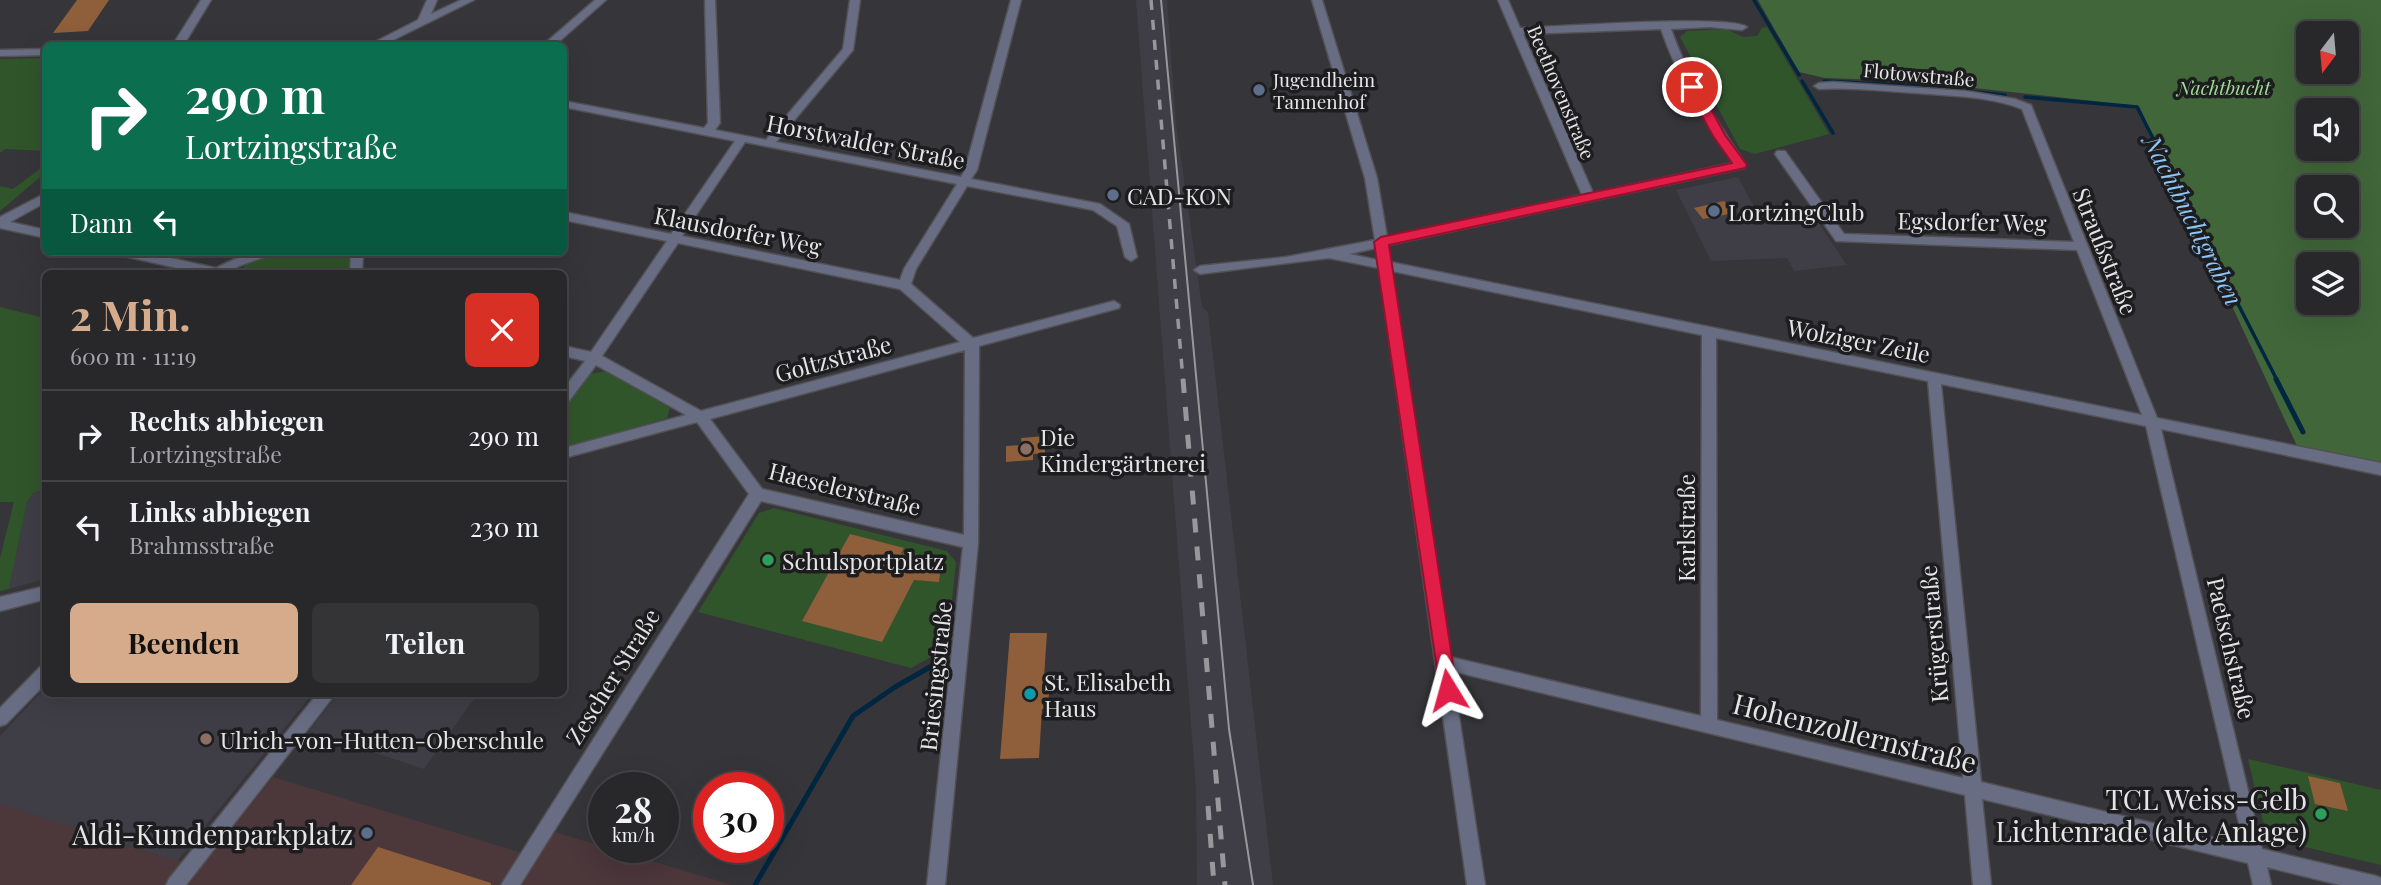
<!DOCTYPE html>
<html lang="de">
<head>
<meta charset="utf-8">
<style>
	body { margin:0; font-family:"Playfair Display",serif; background:#343437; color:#f1f3f6; height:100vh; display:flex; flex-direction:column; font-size:26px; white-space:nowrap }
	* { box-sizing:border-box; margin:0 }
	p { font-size:23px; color:#a5a6a9 }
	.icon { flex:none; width:38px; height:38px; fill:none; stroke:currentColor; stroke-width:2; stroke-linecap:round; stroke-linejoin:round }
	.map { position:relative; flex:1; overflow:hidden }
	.side { position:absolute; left:42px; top:270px; width:525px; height:427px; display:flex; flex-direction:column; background:#28282b; border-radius:10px; box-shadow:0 7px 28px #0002,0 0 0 2px #444447 }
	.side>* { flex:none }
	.guide { position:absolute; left:42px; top:42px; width:525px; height:214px; border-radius:10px; box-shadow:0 7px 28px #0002,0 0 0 2px #444447; background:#0b6e4f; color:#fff; overflow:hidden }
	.needle { width:46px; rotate:196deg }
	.tools { position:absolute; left:2296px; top:21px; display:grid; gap:14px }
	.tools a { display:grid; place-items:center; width:63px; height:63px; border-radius:10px; background:#28282b; box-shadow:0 7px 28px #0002,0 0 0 2px #444447; font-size:35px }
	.speed { position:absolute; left:588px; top:772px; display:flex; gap:14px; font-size:35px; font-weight:700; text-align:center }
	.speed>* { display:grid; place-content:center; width:91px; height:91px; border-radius:50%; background:#28282b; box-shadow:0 7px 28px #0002,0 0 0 2px #444447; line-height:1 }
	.speed small { font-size:18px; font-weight:400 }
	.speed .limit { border:10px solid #d22; background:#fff; color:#111 }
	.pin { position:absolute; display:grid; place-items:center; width:60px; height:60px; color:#fff; margin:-30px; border:4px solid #fff; border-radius:50%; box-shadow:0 2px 7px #0007 }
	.me { position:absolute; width:77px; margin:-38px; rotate:352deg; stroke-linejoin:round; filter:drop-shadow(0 0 5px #0008) }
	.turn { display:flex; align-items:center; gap:24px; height:147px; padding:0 28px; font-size:32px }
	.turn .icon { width:91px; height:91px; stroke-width:2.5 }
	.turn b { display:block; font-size:49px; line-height:60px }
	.then { display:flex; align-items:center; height:66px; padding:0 28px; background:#0003; gap:14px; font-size:26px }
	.round { display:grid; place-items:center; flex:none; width:74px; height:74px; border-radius:10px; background:#343437 }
	.head { display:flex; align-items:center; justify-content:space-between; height:119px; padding:0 28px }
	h1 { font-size:42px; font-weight:700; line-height:52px; color:#d6ab8b }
	.primary-button { display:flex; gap:14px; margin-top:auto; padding:14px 28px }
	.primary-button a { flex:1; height:80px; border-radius:10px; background:#d6ab8b; color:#111; font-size:28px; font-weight:700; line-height:80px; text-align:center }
	.primary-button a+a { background:#343437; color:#f1f3f6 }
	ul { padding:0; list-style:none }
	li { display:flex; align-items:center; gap:21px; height:91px; padding:0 28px; border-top:2px solid #444447 }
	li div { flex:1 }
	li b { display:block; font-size:26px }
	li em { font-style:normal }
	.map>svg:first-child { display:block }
</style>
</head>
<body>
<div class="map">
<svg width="2381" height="885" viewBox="0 0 2381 885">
	<rect width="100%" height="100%" fill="#363539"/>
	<path fill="#4c373b" d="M273 777 522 853 502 885H186Z
		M0 804 183 862 165 885H0Z
		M551 831 732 885H518Z"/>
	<path fill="#3f3e47" d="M1136 0H1167L1176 123 1202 307 1208 312 1273 885H1197L1196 789Z
		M1738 177 1759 216 1811 212 1847 265 1794 271 1787 258 1711 261 1676 190Z
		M45 490V579L9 589 27 502 34 492Z
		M45 688 46 693H313L177 861 0 804V736Z
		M339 693H478L424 769 309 731Z"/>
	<path fill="#31552a" d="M1767 27 1829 134 1755 154 1740 149 1680 37 1687 31 1726 29 1743 37 1757 36 1762 28Z
		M45 58V151L5 149 0 153V59Z
		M45 165V173L0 211V186L13 189Z
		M276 252H351L349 273 242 272 246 263Z
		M0 307 45 318 46 490 34 492 27 502 9 589 0 591V558L14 502H0Z
		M606 371 670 408 667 418 564 448V407L589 374Z
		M774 508 947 551 956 562 947 648 911 668 698 612 759 513Z
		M2248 759 2381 790V865L2267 838Z"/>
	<path fill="#41663a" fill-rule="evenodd" d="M1758 0H2381V463L2297 446 2139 106 1910 81 1825 78 1799 72ZM2308 33H2347V72H2308ZM2308 110H2347V149H2308ZM2308 187H2347V226H2308ZM2308 264H2347V303H2308Z"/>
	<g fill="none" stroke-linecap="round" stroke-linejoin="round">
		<path stroke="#002640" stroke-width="3.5" d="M1754 0 1799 75
			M1802 81 1833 133
			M1824 81 1917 86 2005 95
			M2025 97 2137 107 2277 380"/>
		<path stroke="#002640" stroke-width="5" d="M2276 379 2303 432
			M755 885 853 716 895 687 944 659"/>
	</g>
	<path fill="#8f5e3a" d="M77 0H109L88 31 53 33Z
		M1724 201 1734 213 1703 219 1694 208Z
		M1045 436V453L1033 454V460L1006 462V446L1022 445 1021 438Z
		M850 534 904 548 901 553 941 563 939 582 914 580 882 642 802 621Z
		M1010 633H1047L1044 678H1050L1048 709H1042L1039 758 1000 759Z
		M2308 776 2340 783 2348 811 2315 804Z
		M378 847 491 883V885H351Z"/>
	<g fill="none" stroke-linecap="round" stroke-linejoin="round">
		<defs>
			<path id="street" d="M201 0H211L183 46H172Z
				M427 0H437L431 14 461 0H474L381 46H367L418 20Z
				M595 0H606L554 46H542Z
				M705 0H715L720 123 715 130 766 140 843 49 850 0H860L853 50 776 142 961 177 965 170 1011 0H1021L977 170 971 179 1100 204 1129 224 1137 257 1131 261 1125 257 1117 226 1093 210 967 186 916 269 911 284 973 338 1114 301 1120 305 1119 308 979 346 978 543 945 885H927L963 547 761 501 520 885H501L749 494 697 422 564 458V448L686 415 596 365 569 401 564 402V388L585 361 564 356V346L591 352 667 241 564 220V212L671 234 735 141 564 107V101L704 128 708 123ZM745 142 957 184 904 269 900 280 682 236ZM678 243 900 289 960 342 701 411 602 356ZM965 350 964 535 762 489 710 419Z
				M1312 0H1322L1377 178 1387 237 1582 195 1498 0H1508L1520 28C1555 27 1728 14 1747 27L1742 30 1710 27 1671 29C1688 78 1717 122 1746 165L1744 168 1388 245 1390 262 2142 415 2077 250 1836 241 1775 154 1777 151H1785L1844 234 2074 242 2022 109C1990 96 1950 96 1916 93 1884 91 1851 87 1819 89L1814 86 1819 83 1833 82 1966 91 2015 99 2031 105 2157 418 2381 463V475L2161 429 2262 849 2376 876 2381 878V885H2340L2267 867 2271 885H2253L2248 863 1982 799 1991 885H1973L1965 795 1452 671 1485 885H1467L1379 268 1329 258 1200 274 1194 270 1200 266 1286 257 1375 240 1365 178ZM1661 29C1677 76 1704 122 1733 163L1593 193 1523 34ZM1376 248 1378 260 1349 254ZM1392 271 1702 335 1701 716 1450 657ZM1716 338 1928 381 1963 778 1717 720ZM1941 384 2146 426 2244 845 1981 782Z
				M46 49V55L0 56V50Z
				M46 193V202L10 222 46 230V238L0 228V217Z
				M118 252H143L216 268C235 258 251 252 272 252L270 255 239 266 228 273H199L124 256Z
				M351 252H363L362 273H350Z
				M46 586V599L0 611V597Z
				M46 665V683L6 724 0 726V708L40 667Z
				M318 693H336L186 885H166L169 879Z"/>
		</defs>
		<use href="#street" stroke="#525155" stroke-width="3"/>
		<use href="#street" fill="#686d84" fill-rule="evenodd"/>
		<path stroke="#98979a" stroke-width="2" d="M1161 0 1229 729 1253 885"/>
		<path stroke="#98979a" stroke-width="3.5" stroke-dasharray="10 10" stroke-linecap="butt" d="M1151 0 1183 380"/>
		<path stroke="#98979a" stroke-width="5" stroke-dasharray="14 14" stroke-linecap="butt" d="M1183 379 1225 885
			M1208 806 1214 885"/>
	</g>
	<path fill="#e11d48" stroke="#92132f" stroke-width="2" d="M1692 83 1699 87 1725 135 1747 165 1745 168 1389 245 1457 690 1454 696 1448 698 1441 696 1374 242 1381 237 1732 163 1713 136 1686 87Z"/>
	<g fill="#5c6f8a" stroke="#1d1d1f" stroke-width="2.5">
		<circle cx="1259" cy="90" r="7"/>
		<circle cx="1113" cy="195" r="7"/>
		<circle cx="1714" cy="211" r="7"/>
		<circle cx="367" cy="833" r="7"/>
	</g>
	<g fill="#8d6e63" stroke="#1d1d1f" stroke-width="2.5">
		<circle cx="1026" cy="449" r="7"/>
		<circle cx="206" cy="739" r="7"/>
	</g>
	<g fill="#2e9e5b" stroke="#1d1d1f" stroke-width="2.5">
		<circle cx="768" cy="560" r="7"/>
		<circle cx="2321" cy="814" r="7"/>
	</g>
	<circle fill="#0f9aa8" stroke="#1d1d1f" stroke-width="2.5" cx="1030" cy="694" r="7"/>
	<g text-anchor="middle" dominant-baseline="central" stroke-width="7" stroke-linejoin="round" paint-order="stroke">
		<g font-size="19" fill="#e5e5e7" stroke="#1d1d1f">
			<text transform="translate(1919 74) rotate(5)">Flotowstraße</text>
			<text transform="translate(1562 92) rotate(67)">Beethovenstraße</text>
		</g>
		<g font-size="19" fill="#e5e5e7" stroke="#1d1d1f" text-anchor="start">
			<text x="1273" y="79">Jugendheim<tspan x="1273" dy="22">Tannenhof</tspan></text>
		</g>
		<g font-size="19" font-style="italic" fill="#a0da95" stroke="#1d1d1f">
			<text x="2224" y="87">Nachtbucht</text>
		</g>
		<g font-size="23" fill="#e5e5e7" stroke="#1d1d1f">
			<text transform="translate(866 141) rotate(11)">Horstwalder Straße</text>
			<text transform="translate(1972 221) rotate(1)">Egsdorfer Weg</text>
			<text transform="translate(738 230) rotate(11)">Klausdorfer Weg</text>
			<text transform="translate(2106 251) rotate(68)">Straußstraße</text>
			<text transform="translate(1859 340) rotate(11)">Wolziger Zeile</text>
			<text transform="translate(833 358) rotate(-15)">Goltzstraße</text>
			<text transform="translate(845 488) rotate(14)">Haeselerstraße</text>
			<text transform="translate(1685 528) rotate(-90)">Karlstraße</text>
			<text transform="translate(1933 634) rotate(-95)">Krügerstraße</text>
			<text transform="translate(2232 648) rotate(77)">Paetschstraße</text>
			<text transform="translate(612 676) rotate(-58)">Zescher Straße</text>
			<text transform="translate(935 676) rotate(-84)">Briesingstraße</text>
		</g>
		<g font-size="23" fill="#e5e5e7" stroke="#1d1d1f" text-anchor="start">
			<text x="1127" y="195">CAD-KON</text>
			<text x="1728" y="211">LortzingClub</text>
			<text x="1040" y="436">Die<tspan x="1040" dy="26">Kindergärtnerei</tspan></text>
			<text x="782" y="560">Schulsportplatz</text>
			<text x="1044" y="681">St. Elisabeth<tspan x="1044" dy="26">Haus</tspan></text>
			<text x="220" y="739">Ulrich-von-Hutten-Oberschule</text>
		</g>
		<g font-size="24" font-style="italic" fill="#8dc5f5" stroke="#1d1d1f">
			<text transform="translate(2194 220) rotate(63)">Nachtbuchtgraben</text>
		</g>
		<g font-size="28" fill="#e5e5e7" stroke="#1d1d1f">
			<text transform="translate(1855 732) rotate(14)">Hohenzollernstraße</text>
		</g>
		<g font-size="28" fill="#e5e5e7" stroke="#1d1d1f" text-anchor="end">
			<text x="2307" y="798">TCL Weiss-Gelb<tspan x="2307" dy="32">Lichtenrade (alte Anlage)</tspan></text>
			<text x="353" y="833">Aldi-Kundenparkplatz</text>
		</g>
	</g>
</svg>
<div class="tools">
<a><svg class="needle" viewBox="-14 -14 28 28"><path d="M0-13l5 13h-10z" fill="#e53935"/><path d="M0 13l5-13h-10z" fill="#a5a6a9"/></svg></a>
<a><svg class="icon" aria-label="sound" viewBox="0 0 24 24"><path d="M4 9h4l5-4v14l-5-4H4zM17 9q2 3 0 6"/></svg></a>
<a><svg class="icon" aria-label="search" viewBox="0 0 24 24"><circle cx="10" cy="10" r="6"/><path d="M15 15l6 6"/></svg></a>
<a><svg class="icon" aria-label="layers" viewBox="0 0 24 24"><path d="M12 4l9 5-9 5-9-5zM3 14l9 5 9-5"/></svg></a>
</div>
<div class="speed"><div>28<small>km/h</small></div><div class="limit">30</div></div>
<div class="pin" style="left:1692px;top:87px;background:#d93025"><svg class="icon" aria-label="arrive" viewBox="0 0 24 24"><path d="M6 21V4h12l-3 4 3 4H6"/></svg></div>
<svg class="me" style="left:1448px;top:690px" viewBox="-20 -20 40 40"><path d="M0-17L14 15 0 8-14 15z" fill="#e11d48" stroke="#fff" stroke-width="4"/></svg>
<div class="guide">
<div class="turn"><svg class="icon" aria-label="right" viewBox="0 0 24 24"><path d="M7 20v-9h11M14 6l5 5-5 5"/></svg><div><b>290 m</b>Lortzingstraße</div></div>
<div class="then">Dann<svg class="icon" aria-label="left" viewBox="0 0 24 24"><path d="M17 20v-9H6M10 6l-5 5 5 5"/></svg></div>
</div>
<section class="side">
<div class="head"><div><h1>2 Min.</h1><p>600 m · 11:19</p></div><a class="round" style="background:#d93025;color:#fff"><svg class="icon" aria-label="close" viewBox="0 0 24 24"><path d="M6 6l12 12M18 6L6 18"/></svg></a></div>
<ul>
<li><svg class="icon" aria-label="right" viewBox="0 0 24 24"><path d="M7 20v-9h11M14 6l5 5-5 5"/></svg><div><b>Rechts abbiegen</b><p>Lortzingstraße</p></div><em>290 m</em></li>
<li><svg class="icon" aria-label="left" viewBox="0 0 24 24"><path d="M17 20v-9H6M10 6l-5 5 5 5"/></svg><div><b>Links abbiegen</b><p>Brahmsstraße</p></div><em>230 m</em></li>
</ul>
<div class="primary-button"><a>Beenden</a><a>Teilen</a></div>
</section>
</div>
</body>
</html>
